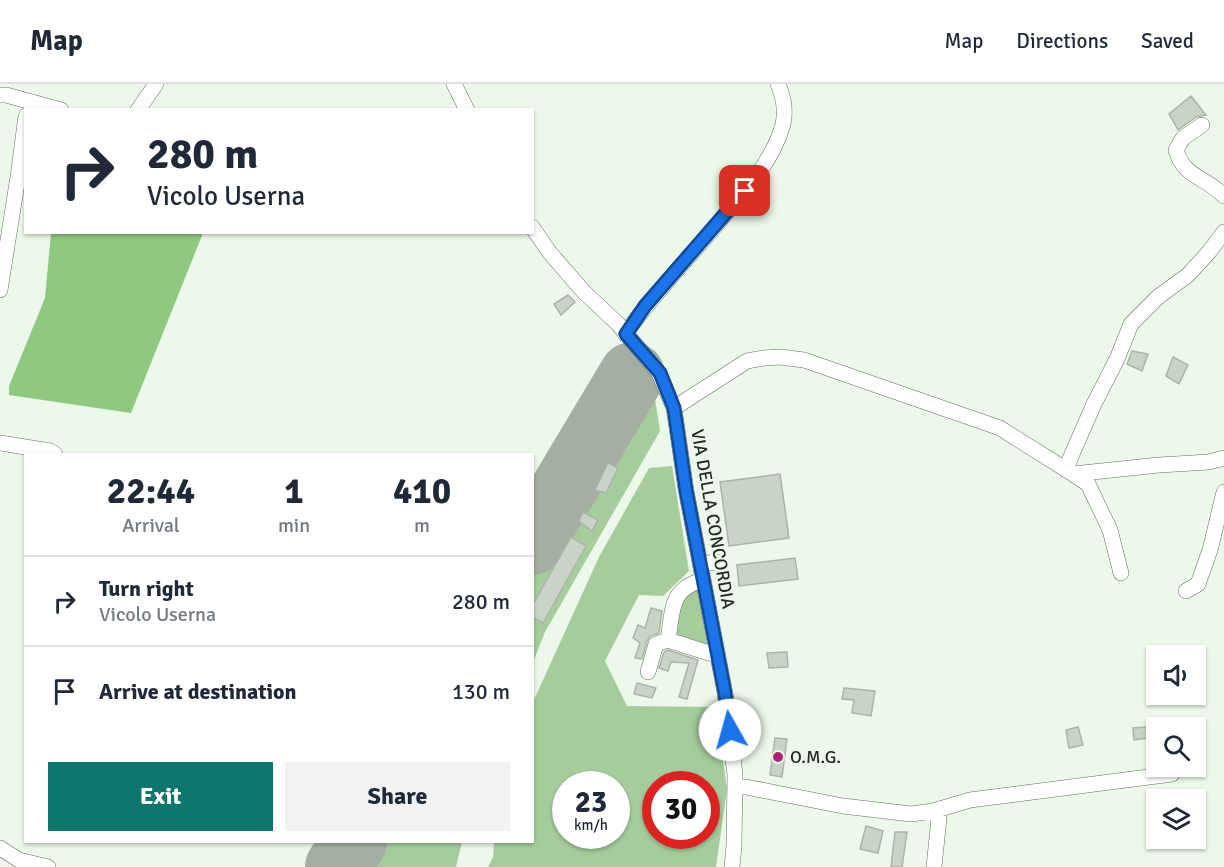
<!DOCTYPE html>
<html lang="en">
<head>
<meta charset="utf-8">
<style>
	body { margin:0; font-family:Signika,sans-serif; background:#f2f2f3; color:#1f2937; height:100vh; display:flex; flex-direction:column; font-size:22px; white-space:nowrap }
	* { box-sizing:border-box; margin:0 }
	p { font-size:20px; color:#747a83 }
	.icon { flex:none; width:33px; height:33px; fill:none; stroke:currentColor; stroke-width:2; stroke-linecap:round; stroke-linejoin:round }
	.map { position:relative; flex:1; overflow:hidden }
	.side { position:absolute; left:24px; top:369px; width:510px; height:390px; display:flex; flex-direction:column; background:#fff; border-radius:0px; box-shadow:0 2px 4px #0004 }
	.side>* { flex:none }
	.banner { position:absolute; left:24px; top:24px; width:510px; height:126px; border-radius:0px; box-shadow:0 2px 4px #0004; background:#fff; color:#1f2937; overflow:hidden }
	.controls { position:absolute; left:1146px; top:561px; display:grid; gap:12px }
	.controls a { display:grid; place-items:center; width:60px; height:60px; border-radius:0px; background:#fff; box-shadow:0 2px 4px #0004; font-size:30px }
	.speed { position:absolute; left:552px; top:687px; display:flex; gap:12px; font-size:30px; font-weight:700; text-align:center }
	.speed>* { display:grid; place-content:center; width:78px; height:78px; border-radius:50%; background:#fff; box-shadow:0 2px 4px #0004; line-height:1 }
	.speed small { font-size:15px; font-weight:400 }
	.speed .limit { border:9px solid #d22; background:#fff; color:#111 }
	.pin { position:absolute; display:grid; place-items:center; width:51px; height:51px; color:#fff; margin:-26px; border-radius:12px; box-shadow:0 3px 9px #0006 }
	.me { position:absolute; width:66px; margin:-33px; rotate:353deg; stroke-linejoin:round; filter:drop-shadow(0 0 4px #0008) }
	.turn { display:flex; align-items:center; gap:21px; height:126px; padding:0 24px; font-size:27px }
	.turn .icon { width:78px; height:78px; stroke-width:2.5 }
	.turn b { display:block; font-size:42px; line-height:51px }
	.eta { display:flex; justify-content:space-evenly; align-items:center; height:102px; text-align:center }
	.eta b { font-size:36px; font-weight:700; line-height:42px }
	.primary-button { display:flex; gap:12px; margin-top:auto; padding:12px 24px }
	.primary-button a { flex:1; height:69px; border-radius:0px; background:#0f766e; color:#fff; font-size:24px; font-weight:700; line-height:69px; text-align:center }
	.primary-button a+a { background:#f2f2f3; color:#1f2937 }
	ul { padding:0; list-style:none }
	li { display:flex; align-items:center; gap:18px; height:90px; padding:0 24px; border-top:2px solid #e0e1e3 }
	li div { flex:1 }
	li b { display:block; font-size:22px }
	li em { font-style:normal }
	header { display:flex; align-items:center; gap:36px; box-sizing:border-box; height:84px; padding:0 30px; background:#fff; border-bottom:2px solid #e0e1e3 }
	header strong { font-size:28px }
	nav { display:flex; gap:33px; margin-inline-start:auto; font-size:21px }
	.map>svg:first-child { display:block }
</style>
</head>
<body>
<header>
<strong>Map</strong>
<nav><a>Map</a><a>Directions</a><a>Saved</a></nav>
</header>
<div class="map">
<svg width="1224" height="783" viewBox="0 0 1224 783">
	<rect width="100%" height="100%" fill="#ecf8e9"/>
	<path fill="#a6cc9d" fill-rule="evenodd" d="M623 267 652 295 660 347 545 548 533 578V420Z
		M672 382 689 487 663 512 639 511 605 577 627 622 715 623 727 705 716 783H488L493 773 494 758H532L533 618 599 473 649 384ZM566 700H616V752H566ZM656 700H706V752H656Z
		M697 502 711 564 675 551 677 517Z
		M333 758H462L456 783H317Z"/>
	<path fill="#90c882" d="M51 149H203L131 329 9 311V302L45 214Z"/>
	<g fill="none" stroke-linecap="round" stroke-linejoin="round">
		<path stroke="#a5aea3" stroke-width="66" d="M532 458 632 291
			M338 783 354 758"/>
	</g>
	<path fill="#c9d4c6" stroke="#a9b5a7" stroke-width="1.5" d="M1191 12 1206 31 1196 33 1178 46 1169 30Z
		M568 211 575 218 561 231 554 220Z
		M1132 267 1148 270 1142 287 1127 280Z
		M1173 273 1188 281 1179 300 1166 292Z
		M608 379 618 384 606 409 595 406Z
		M780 390 789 454 729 462 720 398Z
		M583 428 598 436 592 447 579 437Z
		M571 453 586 462 543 539 532 533V522Z
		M795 474 798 495 739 502 737 481Z
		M651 524 662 527 659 549 650 552 647 557 642 575 635 574 640 559 633 554 638 541 645 544Z
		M668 566 698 576 687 615 679 613 689 579 671 578 668 587 659 584 664 568Z
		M787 568 788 583 769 584 767 569Z
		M637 599 656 604 652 614 634 610Z
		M844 604 875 607 871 632 852 629 854 616 842 615Z
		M1078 643 1083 661 1069 664 1066 646Z
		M1146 643 1148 654 1134 656 1133 644Z
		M775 654 787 655 782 693 770 691Z
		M866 742 883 747 878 769 860 765Z
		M895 748H907L902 783H891Z"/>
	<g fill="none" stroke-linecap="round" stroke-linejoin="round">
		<defs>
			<path id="minor" d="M454 0 467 26
				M0 11H6L61 26
				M138 26 156 0
				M1202 41 1183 54 1176 66C1183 93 1206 93 1224 112
				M532 143 550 169 584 208 618 240 659 289 674 324 686 406 725 609 735 691 734 762 732 783
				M0 206 18 93 26 32
				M625 250C655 208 691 172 723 133 746 106 774 75 783 40 786 27 783 12 778 0
				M674 324 747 277 764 274 780 273 804 276 1000 344 1073 390 1088 400 1110 446 1121 489
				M0 359 50 367 55 370
				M1066 386 1072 370 1094 320 1117 275 1131 240 1158 213 1188 191 1209 168 1224 148
				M1073 390 1159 381 1209 378 1224 374
				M700 480 717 478
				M1186 507 1198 500 1210 466 1224 408
				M668 556 709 569 717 570
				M648 588 656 560 668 556C673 527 669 505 703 496
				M735 703H746L843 722 911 730 933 727 939 734 934 783
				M933 727 970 716 1172 690
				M0 764 19 776 48 783"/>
		</defs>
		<use href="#minor" stroke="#636e61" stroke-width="16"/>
		<use href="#minor" stroke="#fff" stroke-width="15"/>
	</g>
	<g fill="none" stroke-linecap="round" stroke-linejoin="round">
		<defs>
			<path id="route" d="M730 646 725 609 686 406 674 324 660 289 626 250 645 222 745 107"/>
		</defs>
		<use href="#route" stroke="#114b97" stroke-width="15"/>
		<use href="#route" stroke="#1a73e8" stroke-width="10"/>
	</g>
	<circle fill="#a72572" stroke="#ecf8e9" stroke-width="2" cx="778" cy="673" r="6"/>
	<g text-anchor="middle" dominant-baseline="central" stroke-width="5" stroke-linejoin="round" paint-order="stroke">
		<g font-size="18" fill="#242923" stroke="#ecf8e9">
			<text transform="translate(713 435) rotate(80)">VIA DELLA CONCORDIA</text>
		</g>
		<g font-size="18" fill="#242923" stroke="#ecf8e9" text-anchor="start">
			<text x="790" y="673">O.M.G.</text>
		</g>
	</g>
</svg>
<div class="controls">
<a><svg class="icon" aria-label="sound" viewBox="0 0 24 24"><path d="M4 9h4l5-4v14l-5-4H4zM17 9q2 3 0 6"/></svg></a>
<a><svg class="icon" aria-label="search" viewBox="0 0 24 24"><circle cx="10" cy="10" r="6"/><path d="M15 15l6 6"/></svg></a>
<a><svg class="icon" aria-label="layers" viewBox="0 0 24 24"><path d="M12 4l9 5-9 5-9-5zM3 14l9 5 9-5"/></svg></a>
</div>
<div class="speed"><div>23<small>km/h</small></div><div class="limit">30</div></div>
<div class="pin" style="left:745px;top:107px;background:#d93025"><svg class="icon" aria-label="arrive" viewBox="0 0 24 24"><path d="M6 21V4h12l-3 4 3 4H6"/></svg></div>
<svg class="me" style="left:730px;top:646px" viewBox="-20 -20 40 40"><circle r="19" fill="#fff"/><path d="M0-13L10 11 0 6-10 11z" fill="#1a73e8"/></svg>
<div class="banner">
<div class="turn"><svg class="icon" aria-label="right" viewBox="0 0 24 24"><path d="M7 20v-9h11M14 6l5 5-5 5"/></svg><div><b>280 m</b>Vicolo Userna</div></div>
</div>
<section class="side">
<div class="eta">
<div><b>22:44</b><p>Arrival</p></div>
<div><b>1</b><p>min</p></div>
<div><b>410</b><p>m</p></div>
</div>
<ul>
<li><svg class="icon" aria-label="right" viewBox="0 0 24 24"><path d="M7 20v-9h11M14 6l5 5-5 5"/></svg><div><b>Turn right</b><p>Vicolo Userna</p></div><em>280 m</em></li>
<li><svg class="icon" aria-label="arrive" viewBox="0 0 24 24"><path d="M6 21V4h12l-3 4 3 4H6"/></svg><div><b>Arrive at destination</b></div><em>130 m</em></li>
</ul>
<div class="primary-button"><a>Exit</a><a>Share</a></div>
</section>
</div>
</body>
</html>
